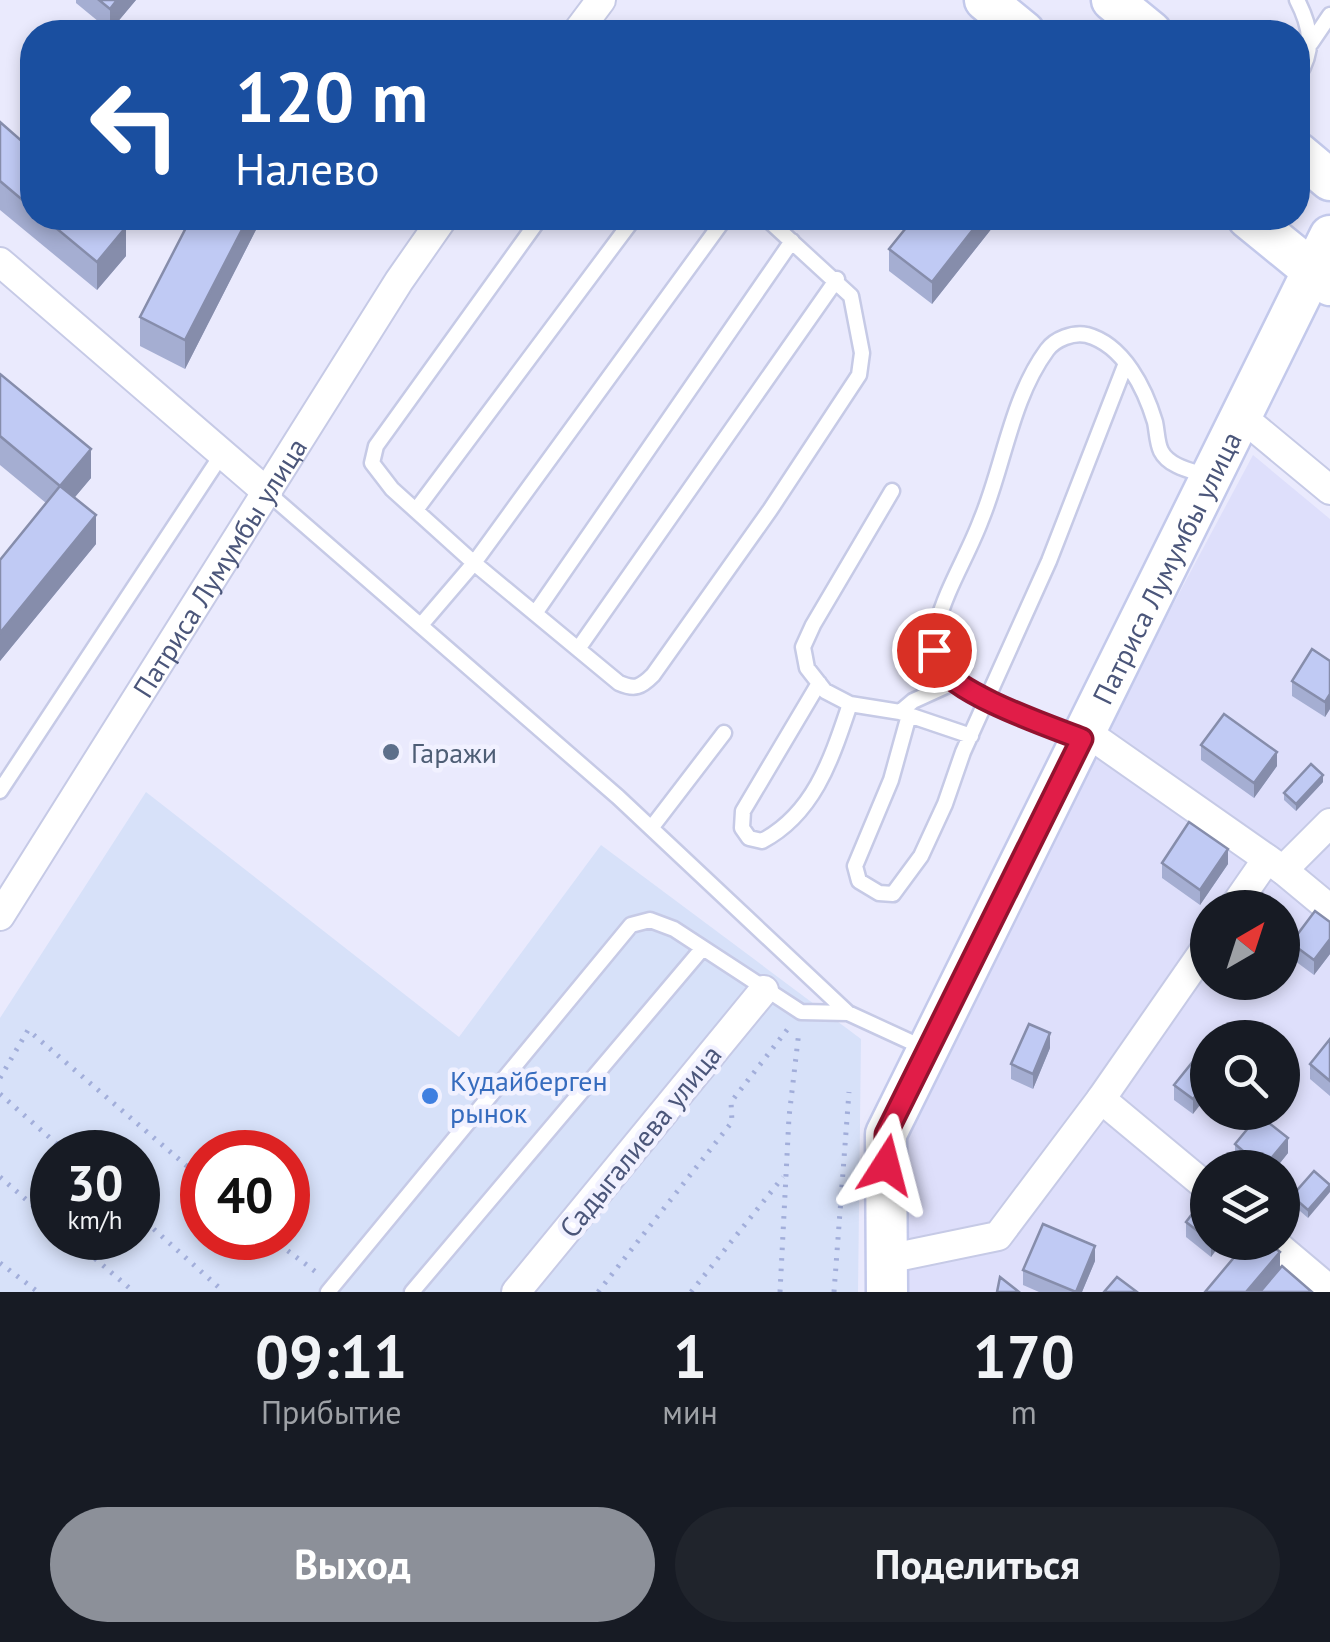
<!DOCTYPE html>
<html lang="ru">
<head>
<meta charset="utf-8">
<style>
	body { margin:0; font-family:"PT Sans",sans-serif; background:#20242c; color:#f1f3f6; height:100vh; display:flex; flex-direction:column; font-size:38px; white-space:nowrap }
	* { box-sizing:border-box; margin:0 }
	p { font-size:32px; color:#9ea1a6 }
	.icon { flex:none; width:55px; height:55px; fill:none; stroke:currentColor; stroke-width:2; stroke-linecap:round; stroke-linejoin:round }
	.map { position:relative; height:1292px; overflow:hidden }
	.details { display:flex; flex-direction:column; background:#171b24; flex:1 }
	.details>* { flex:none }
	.hud { position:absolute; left:20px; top:20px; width:1290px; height:210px; border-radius:40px; box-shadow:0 5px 15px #0003; background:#1a4fa0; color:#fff; overflow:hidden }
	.needle { width:65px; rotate:39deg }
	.tools { position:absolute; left:1190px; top:890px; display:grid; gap:20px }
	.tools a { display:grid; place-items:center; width:110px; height:110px; border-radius:50%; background:#171b24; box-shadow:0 5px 15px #0003; font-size:50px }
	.speed { position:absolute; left:30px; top:1130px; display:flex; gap:20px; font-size:50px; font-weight:700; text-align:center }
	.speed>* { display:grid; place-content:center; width:130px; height:130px; border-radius:50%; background:#171b24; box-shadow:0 5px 15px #0003; line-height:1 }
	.speed small { font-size:25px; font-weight:400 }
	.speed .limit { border:15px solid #d22; background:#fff; color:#111 }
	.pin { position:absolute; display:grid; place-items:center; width:85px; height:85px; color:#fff; margin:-42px; border:5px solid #fff; border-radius:50%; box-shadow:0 2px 10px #0007 }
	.me { position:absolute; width:110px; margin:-55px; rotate:9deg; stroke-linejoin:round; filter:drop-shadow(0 0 8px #0008) }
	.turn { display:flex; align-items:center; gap:35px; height:210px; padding:0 50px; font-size:45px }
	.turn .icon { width:130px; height:130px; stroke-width:2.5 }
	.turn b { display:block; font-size:70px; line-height:85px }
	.eta { display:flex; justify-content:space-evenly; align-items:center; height:170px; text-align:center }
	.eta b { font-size:60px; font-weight:600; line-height:70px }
	.button { display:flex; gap:20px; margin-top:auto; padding:20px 50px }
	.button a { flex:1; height:115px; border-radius:60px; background:#8c9099; color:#fff; font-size:40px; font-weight:600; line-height:115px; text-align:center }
	.button a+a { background:#20242c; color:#f1f3f6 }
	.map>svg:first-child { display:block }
</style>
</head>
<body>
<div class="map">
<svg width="1330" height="1292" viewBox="0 0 1330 1292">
	<rect width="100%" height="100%" fill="#eaeafd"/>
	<path fill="#dedffb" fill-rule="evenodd" d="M1253 455 1330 519V1292H904L905 1129 1021 889ZM1208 908H1282V982H1208ZM1208 1038H1282V1112H1208ZM1208 1168H1282V1242H1208Z"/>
	<path fill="#d7e1f9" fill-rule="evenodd" d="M146 792 459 1037 601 845 861 1039 858 1292H0V1018ZM52 1152H138V1238H52ZM202 1152H288V1238H202Z"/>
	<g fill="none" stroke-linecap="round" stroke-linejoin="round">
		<defs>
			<path id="lane" d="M1297 0C1311 27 1315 50 1298 76
				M1311 43 1330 15
				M540 218 376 446 372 463 392 489 474 563 619 683C635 690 641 687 653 675L770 510 859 375 862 353 851 296 766 218
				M892 491 813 625 803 647 807 668 825 691 850 704 900 712 913 701 957 681
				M268 493 618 797 848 1013
				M416 510 634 218
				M536 612 792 241
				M421 625 474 563 725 218
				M578 649 837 279
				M819 683 743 811 742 828 749 838 762 841C815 813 832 757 850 704
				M900 712 971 736
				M909 715 891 780 855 866 859 881 879 893 893 894 921 856 945 804 963 752 1049 561 1126 363
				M1077 737C1045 724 952 692 938 663 932 652 934 637 937 625 946 589 968 555 981 520 1004 465 1011 399 1047 350 1055 339 1073 332 1087 335 1124 345 1145 389 1155 422 1157 431 1157 443 1161 451 1169 467 1193 471 1207 476
				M0 791 222 454
				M652 827 724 733
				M328 1292 631 925 650 920 674 929 801 1012 848 1013 924 1048
				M412 1292 702 949"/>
			<g id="street">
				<path d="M577 32 601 0"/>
				<path d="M0 262 268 493"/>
				<path d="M1242 417 1330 490"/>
				<path d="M1086 732 1283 870 1330 909"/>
				<path d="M1283 870 1330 823"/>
				<path d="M1233 908 1267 859"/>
				<path id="s1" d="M0 916 399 281 443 218"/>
				<path d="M1208 945 1101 1099 1208 1188"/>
				<path d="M1273 1242 1330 1290"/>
				<path d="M887 1259 998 1236 1101 1099"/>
				<path d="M516 1292 764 990"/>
			</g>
			<g id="secondary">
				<path d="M985 0 1024 32"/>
				<path d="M1112 0 1151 32"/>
				<path d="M1298 153 1330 180"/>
				<path d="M1248 218 1330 285"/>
				<path id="s2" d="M887 1292 886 1134 1330 236"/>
			</g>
		</defs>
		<use href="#lane" stroke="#c6cae6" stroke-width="19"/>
		<use href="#street" stroke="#c6cae6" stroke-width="32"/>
		<use href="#secondary" stroke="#c3c9eb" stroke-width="45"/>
		<path stroke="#a2aeda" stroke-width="5" stroke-dasharray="2.5 8" stroke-linecap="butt" d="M0 1078 28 1030 202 1179
			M0 1094 66 1152
			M0 1177 52 1222
			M138 1215 224 1292
			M71 1238 134 1292
			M271 1238 320 1275
			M0 1263 38 1292
			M598 1292 732 1122 731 1102 790 1026
			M691 1292 783 1177
			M780 1292 789 1117 799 1031
			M834 1292 849 1092"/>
		<use href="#lane" stroke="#fff" stroke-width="14"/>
		<use href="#street" stroke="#fff" stroke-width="28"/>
		<use href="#secondary" stroke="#fff" stroke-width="40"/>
	</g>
	<path fill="#a5aed2" d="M76 0H136L110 31 76 3Z
		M0 122 32 150V218H114L126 256 97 290 0 210Z
		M191 218H262L185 369 140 346V317Z
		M914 218H1000L932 304 889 271V249Z
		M0 374 91 478 74 498 96 544 0 661V560L46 503 0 465Z
		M1330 661V709L1325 717 1292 696V681Z
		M1201 745 1277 766 1254 798 1201 760Z
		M1323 782 1296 811 1284 800V793Z
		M1162 863 1228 864 1200 905 1162 878Z
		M1330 922V954L1314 975 1291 958V943Z
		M1330 1039V1096L1310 1079V1064Z
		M1050 1048 1033 1089 1011 1079V1064Z
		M1203 1049 1193 1114 1174 1100V1085Z
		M1235 1144 1288 1153 1276 1168H1245L1235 1159Z
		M1314 1171 1308 1218 1292 1204V1196Z
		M1208 1205V1242H1222L1211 1257 1186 1237V1222Z
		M1095 1261 1082 1292H1039L1023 1285V1270Z"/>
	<path fill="#868dab" d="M117 0H136L110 31V9Z
		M248 218H262L185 369V340Z
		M982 218H1000L932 304V282Z
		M126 227V256L97 290V262Z
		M91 449V478L60 515V486Z
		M96 515V544L0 661V633Z
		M1330 694V709L1325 717V702Z
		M1277 752V766L1254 798V783Z
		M1323 775V782L1296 811V804Z
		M1228 849V864L1200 905V890Z
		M1330 939V954L1314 975V960Z
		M1050 1033V1048L1033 1089V1074Z
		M1208 1081V1095L1193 1114V1099Z
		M1288 1138V1153L1276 1168H1263Z
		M1330 1185V1192L1308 1218V1210Z
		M1211 1242H1222L1211 1257Z
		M1095 1246V1261L1082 1292H1076Z
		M1280 1252V1274L1265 1292H1246Z"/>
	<path fill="#c0caf4" stroke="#868dab" stroke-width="2.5" d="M99 0H117L110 9Z
		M0 122 32 150V208L0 181Z
		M44 218H114L126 227 97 262Z
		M191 218H248L185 340 140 317Z
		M914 218H982L932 282 889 249Z
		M0 374 91 449 60 486 0 436Z
		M60 486 96 515 0 633V560Z
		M1312 649 1330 661V694L1325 702 1292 681Z
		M1224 714 1277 752 1254 783 1201 745Z
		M1311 764 1323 775 1296 804 1284 793Z
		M1189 822 1228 849 1200 890 1162 863Z
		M1315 911 1330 922V939L1314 960 1291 943Z
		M1029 1024 1050 1033 1033 1074 1011 1064Z
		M1330 1039V1081L1310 1064Z
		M1203 1049 1208 1052V1081L1193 1099 1174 1085Z
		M1259 1115 1288 1138 1263 1168 1235 1144Z
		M1314 1171 1330 1185 1308 1210 1292 1196Z
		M1202 1201 1208 1205V1239L1186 1222Z
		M1043 1224 1095 1246 1076 1292 1023 1270Z
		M1247 1242H1268L1280 1252 1246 1292H1205Z
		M1282 1266 1312 1292H1260Z
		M1000 1277 1019 1292H997Z
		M1117 1277 1137 1292H1104Z"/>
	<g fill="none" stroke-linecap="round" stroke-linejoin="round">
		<defs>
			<path id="route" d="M886 1165V1134L1082 739C1049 726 957 695 939 665 936 661 935 655 934 650"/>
		</defs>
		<use href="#route" stroke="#92132f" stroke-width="25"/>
		<use href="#route" stroke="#e11d48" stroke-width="18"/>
	</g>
	<circle fill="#5c6f8a" stroke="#f1f1ff" stroke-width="4" cx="391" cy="752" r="10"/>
	<circle fill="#3f7fe0" stroke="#f1f1ff" stroke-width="4" cx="430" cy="1096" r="10"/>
	<g text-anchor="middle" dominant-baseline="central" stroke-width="9" stroke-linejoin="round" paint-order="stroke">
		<g font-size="28" fill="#4b567a" stroke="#f1f1ff">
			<text stroke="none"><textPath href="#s1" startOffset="412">Патриса Лумумбы улица</textPath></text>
			<text stroke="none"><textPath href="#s2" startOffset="790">Патриса Лумумбы улица</textPath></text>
			<text transform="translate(640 1141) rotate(-51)">Садыгалиева улица</text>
		</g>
		<g font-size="28" fill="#4e5e75" stroke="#f1f1ff" text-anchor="start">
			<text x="411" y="752">Гаражи</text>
		</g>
		<g font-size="28" fill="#366cbe" stroke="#f1f1ff" text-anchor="start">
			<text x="450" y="1080">Кудайберген<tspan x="450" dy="32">рынок</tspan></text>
		</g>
	</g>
</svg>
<div class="tools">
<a><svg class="needle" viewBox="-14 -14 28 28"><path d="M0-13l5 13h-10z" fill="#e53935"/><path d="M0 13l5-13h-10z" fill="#9ea1a6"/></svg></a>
<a><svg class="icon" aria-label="search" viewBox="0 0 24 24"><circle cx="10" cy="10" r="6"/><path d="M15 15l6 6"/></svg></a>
<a><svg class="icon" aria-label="layers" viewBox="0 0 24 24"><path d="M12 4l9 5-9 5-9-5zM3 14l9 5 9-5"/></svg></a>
</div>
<div class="speed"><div>30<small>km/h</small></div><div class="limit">40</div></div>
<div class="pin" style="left:934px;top:650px;background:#d93025"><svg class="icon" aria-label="arrive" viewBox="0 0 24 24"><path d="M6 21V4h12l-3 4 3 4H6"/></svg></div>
<svg class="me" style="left:886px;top:1165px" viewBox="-20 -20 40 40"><path d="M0-17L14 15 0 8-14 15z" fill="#e11d48" stroke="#fff" stroke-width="4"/></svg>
<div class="hud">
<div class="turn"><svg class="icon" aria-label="left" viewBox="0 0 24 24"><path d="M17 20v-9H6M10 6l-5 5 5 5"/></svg><div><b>120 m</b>Налево</div></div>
</div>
</div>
<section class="details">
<div class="eta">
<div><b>09:11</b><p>Прибытие</p></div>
<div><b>1</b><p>мин</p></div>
<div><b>170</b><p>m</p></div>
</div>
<div class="button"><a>Выход</a><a>Поделиться</a></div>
</section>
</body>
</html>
